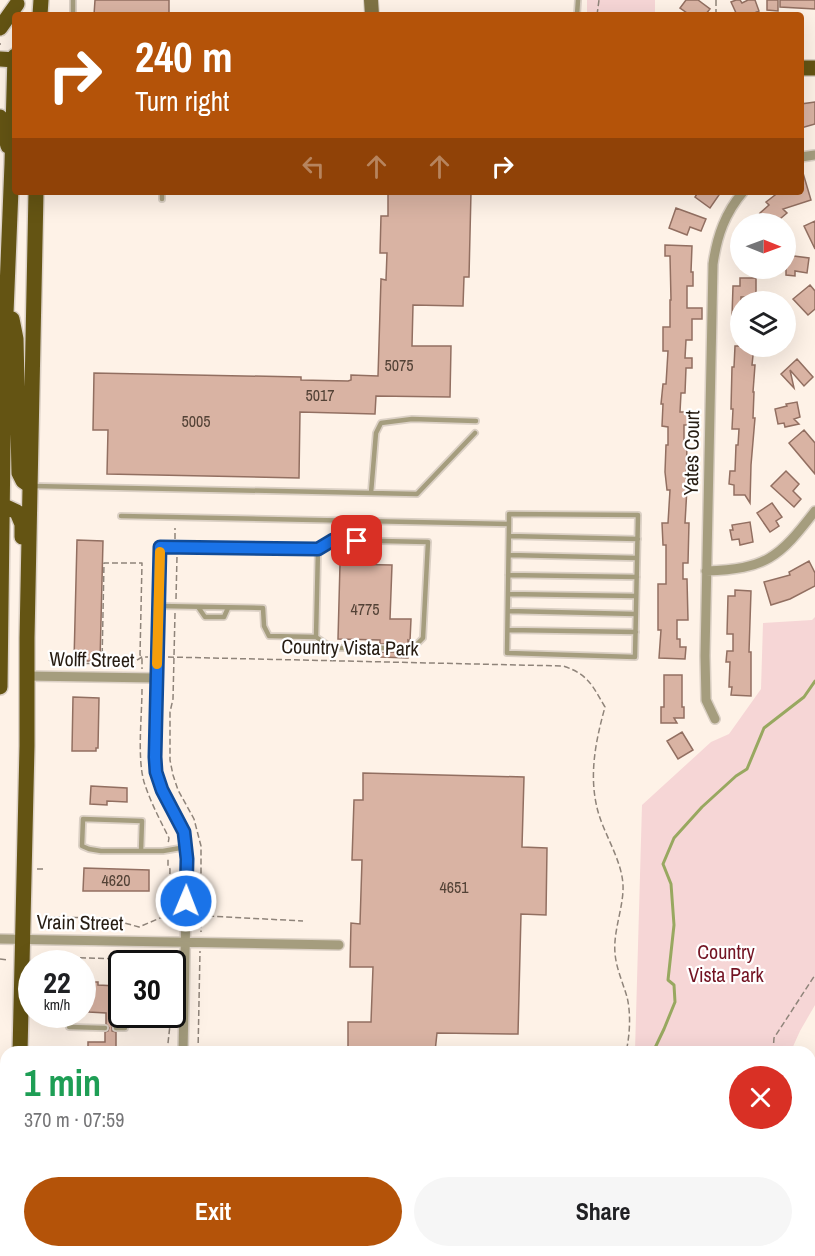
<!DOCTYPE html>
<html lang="en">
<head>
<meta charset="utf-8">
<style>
	body { margin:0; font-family:"Archivo Narrow",sans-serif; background:#f6f6f6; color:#202124; height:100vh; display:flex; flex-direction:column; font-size:22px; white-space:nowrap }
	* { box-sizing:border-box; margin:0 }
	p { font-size:20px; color:#757577 }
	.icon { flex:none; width:33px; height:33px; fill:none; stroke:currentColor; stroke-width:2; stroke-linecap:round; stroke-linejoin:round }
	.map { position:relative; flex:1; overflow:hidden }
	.drawer { position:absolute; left:0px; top:1046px; width:816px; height:212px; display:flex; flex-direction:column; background:#fff; border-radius:18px 18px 0 0; box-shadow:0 6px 24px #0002 }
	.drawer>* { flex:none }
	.banner { position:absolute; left:12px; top:12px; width:792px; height:183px; border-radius:6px; box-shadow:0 6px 24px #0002; background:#b45309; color:#fff; overflow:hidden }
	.needle { width:39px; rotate:91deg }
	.buttons { position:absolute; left:730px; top:213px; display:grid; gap:12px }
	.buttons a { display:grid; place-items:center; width:66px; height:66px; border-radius:50%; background:#fff; box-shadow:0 6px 24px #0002; font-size:30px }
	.speed { position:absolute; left:18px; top:950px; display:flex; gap:12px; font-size:30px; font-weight:700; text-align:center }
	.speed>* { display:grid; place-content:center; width:78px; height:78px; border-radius:50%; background:#fff; box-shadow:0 6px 24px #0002; line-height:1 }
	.speed small { font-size:15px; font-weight:400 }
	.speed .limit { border:3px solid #111; border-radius:9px; background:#fff; color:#111 }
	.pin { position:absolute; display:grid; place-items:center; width:51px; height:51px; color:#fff; margin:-26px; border-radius:12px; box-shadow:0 3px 9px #0006 }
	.me { position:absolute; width:66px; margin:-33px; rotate:1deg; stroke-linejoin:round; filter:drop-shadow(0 0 4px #0008) }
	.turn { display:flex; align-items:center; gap:21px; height:126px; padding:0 24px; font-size:27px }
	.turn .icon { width:78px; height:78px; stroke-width:2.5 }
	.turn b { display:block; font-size:42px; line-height:51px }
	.lanes { display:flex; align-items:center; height:57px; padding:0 24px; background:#0003; justify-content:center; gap:30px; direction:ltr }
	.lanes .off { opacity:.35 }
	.round { display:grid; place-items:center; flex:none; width:63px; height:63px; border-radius:32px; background:#f6f6f6 }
	.head { display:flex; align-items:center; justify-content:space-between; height:102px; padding:0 24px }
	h1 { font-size:36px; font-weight:700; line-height:45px; color:#1e9e55 }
	.button { display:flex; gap:12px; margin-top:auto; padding:12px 24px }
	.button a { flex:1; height:69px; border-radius:36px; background:#b45309; color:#fff; font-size:24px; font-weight:700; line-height:69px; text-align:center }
	.button a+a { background:#f6f6f6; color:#202124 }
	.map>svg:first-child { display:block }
</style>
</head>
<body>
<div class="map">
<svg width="815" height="1256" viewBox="0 0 815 1256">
	<rect width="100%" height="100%" fill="#fef2e7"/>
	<path fill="#f6d6d6" d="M587 0H655V15H587Z
		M815 617V1005L800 1031 791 1051H635L642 805 711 742 729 734 761 689 763 623 812 620Z
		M628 1251H775V1256H626Z"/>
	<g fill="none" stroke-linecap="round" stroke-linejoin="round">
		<path stroke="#98a860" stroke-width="3" d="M653 1052 664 1029 675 1002 674 985 668 980 674 925 671 884 663 864 674 838 702 807 736 776 747 769 764 728 804 697 815 681
			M634 1256 636 1251"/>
	</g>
	<path fill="#d9b3a3" stroke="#926f61" stroke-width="1.5" d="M95 0H169V15H94Z
		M686 0H698L710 9 705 15H690L680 8Z
		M736 0H740L742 3 748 0H755L759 11 750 15H737L731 2Z
		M767 0H778V11L767 10Z
		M780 0H815V9L780 7Z
		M815 102V124L801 128V104Z
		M801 173H803L811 200 783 209 787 213 774 224H754L760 213 769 205 766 202 779 192H801Z
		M388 192H471L469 277H464L463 306 413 305 412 346H451L450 397 376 396 375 414 300 412 299 478 107 474 108 430H93L94 373 301 377V380L348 381 351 380V375L378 376 381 279 386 280 387 253H380L381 216H388Z
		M698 192H715L719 195 710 208 695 197Z
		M676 208 706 219 701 231 690 227 687 235 669 228Z
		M815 221V249L804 226Z
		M665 245 692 246 691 272H693V286H687V308H702V319H692V340H686L685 358H692V368H686L685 393H681L680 412H690V425H684V443H687V446L686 478 690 477 691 488H687L685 523H689L688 563H683V579H687L688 620H677V639H680V647H686L685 659 659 658 661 630H658V584H666V545H663L662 523H668L670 490H667L665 472 666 445H668V427L662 426 663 404H661L663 384H666L668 351H663V327H670V300H671L670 256H665Z
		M786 255 809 258 807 273 795 271V276L786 275Z
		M740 278H756V297H741V317L732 316 733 286H740Z
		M810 285 815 291V309L808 315 793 299Z
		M735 346H754L752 365H755L753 392H754L753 418H755L751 465 750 503 745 495H734V485L729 484 730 471H735L736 445H738L739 429H732L733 409H731L732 367H734Z
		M797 359 813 377 804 386 790 370 794 388 781 374Z
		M797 402 800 417 794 419 799 424 785 427 784 423 778 424 775 409 787 406 786 404Z
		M804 430 815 443V474L789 443Z
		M786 471 799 484 793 491 801 499 794 507 771 486Z
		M772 503 782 517 776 521 779 526 770 532 757 513Z
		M750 522 753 542 740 545 739 539 732 540 730 530H733L732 525Z
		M77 540 103 541 100 661H74Z
		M809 561 815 573V586L790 599 771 605 764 582 790 575 789 572Z
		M340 564 392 565 390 619H411L410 641 408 640V644H380V640L338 639Z
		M735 590 751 591 749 652H751V696L731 695 732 687H729L730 662H726L727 651H733V634H727L728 596H735Z
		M381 652H408V658L381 657Z
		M664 675H682V707H684V718H674L677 723H661V707H664Z
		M73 697 99 698 98 748H96V751H72Z
		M682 732 693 750 678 759 667 741Z
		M363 773 524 777 522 847 547 848 546 915 521 914 518 1034 437 1033 435 1052H348V1022H371L373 967H350L351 923 360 924 362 860H352L354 800H363Z
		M91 786 127 788V802L107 801V805L90 804Z
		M84 868 149 870V891H83Z
		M87 982H98V985L117 986 116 1024 112 1027V1031L116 1032V1052H88V1042H105V1032L108 1031 109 1028 106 1024V1013L89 1012V994H87Z"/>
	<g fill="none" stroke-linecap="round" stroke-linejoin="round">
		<defs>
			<path id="lane" d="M73 15V0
				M577 15 578 0
				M162 199V192
				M33 486 417 494 475 433
				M371 493 376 433 381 423 412 419 476 421
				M121 516 509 524V514L638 515 635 657 507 653 509 524
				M509 536 638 539
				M509 555 637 558
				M508 575 637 577
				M508 594 636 596
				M159 606 263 608 264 626 269 636 316 637 318 549 160 547
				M198 607 205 617H224L228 608
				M508 611 636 614
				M508 630 636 632
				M316 637 332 648H413L423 638 428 542 333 540 318 549
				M141 851 142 821 83 819 82 846 89 849 101 851H163L186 847
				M69 1027 105 1028
				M116 1028H125"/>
			<path id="street" d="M801 157 815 155
				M160 547 155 757C156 774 160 788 168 802 174 811 181 821 184 831 186 840 186 850 187 859L183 1052
				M706 571C766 569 779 558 815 511
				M27 676 156 678
				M715 719 706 700 705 656 713 264C717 236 725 213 743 192
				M0 939 339 945
				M181 1256V1251"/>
			<path id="secondary" d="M371 0 372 15"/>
			<path id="primary" d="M40 15 41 0
				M0 28 17 4
				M0 59 15 60
				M801 68H815
				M0 117 8 146
				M12 319 16 339 19 473 23 481 30 486
				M2 505 17 512 22 524V537
				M0 687 4 363 12 164 15 56
				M20 1052 27 746V638L36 192
				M16 1256V1251"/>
		</defs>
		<use href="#lane" stroke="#dbd0c5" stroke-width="8"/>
		<use href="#street" stroke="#dbd0c5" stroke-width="12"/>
		<use href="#secondary" stroke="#dbd0c5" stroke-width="16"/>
		<use href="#primary" stroke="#dbd0c5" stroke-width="18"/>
		<path stroke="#8f847a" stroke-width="1.5" stroke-dasharray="6 3" stroke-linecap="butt" d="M716 0V15
			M597 15 599 0
			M0 44H1
			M175 539V528
			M176 599 177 556
			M175 613 173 699 170 712V760L173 775 178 790 194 819 201 846V932
			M168 657 563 666C588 674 592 685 605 707 595 743 588 779 599 815 606 837 622 862 623 885 624 906 613 931 615 953 616 968 623 983 627 997 631 1013 630 1035 626 1052
			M49 660 54 663 131 664 142 657H148
			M102 663 104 563H142L140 655 142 657V669
			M142 689C142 716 137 757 144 782 150 801 160 820 169 838L168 844
			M37 869H45
			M45 917 106 918 139 927 160 918H169L170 869 168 866V857
			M201 921 207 916 303 921
			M44 957 170 960V963
			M0 959 8 960
			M167 1052 170 1025 168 1023 169 1014
			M198 1052 200 951
			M773 1052 774 1038 815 975
			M810 1215 815 1216
			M166 1251V1254
			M529 1251 562 1252V1256
			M563 1252 572 1251
			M193 1256V1251
			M740 1256 741 1251"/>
		<use href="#lane" stroke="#a59d7e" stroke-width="4.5"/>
		<use href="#street" stroke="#a59d7e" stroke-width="9"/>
		<use href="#secondary" stroke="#7f7244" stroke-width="14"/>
		<use href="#primary" stroke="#645413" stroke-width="15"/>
	</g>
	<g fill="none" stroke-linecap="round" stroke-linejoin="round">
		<defs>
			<path id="route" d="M186 901 187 859 184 832 162 790 156 772 155 757 160 547 318 549 333 540 357 541"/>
		</defs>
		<use href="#route" stroke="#114b97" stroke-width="15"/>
		<use href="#route" stroke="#1a73e8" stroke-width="10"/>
		<path stroke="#f59e0b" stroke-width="10" d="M157 664 160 552"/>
	</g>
	<g text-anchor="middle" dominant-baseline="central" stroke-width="4.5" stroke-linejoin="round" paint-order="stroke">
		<g font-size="16" fill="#534236">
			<text x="399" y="365">5075</text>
			<text x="320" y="395">5017</text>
			<text x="196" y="421">5005</text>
			<text x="365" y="609">4775</text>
			<text x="116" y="880">4620</text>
			<text x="454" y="887">4651</text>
		</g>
		<g font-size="20" fill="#261c12" stroke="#fff">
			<text transform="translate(691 453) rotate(-89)">Yates Court</text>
			<text transform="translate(350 647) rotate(1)">Country Vista Park</text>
			<text transform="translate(92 659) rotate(1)">Wolff Street</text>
			<text transform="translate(80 922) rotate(1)">Vrain Street</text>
		</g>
		<g font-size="20" fill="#731423" stroke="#fff">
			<text x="726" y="951">Country<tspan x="726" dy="23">Vista Park</tspan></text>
		</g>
	</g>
</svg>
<div class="buttons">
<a><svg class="needle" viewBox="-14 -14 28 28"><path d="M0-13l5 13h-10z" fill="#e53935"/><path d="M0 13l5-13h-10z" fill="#757577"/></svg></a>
<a><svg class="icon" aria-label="layers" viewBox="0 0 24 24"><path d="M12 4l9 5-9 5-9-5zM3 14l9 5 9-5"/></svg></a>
</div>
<div class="speed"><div>22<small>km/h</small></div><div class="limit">30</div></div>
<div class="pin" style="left:357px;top:541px;background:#d93025"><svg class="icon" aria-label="arrive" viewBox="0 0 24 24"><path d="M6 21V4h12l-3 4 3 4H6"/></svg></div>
<svg class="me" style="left:186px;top:901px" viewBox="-20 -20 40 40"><circle r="17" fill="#1a73e8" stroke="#fff" stroke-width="3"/><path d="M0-11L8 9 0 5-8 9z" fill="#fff"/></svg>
<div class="banner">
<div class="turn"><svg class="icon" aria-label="right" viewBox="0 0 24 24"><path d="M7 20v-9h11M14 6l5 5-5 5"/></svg><div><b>240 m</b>Turn right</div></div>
<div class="lanes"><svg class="icon off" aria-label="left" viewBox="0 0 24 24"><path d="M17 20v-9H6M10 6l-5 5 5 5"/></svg><svg class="icon off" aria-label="ahead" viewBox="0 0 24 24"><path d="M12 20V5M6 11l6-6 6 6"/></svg><svg class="icon off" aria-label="ahead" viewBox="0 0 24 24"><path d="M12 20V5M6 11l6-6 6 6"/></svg><svg class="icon" aria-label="right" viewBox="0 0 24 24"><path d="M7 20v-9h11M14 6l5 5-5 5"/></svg></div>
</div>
<section class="drawer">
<div class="head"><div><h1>1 min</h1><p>370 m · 07:59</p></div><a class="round" style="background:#d93025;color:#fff"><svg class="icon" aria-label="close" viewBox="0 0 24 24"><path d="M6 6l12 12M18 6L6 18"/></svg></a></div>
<div class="button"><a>Exit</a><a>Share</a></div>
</section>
</div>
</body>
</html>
